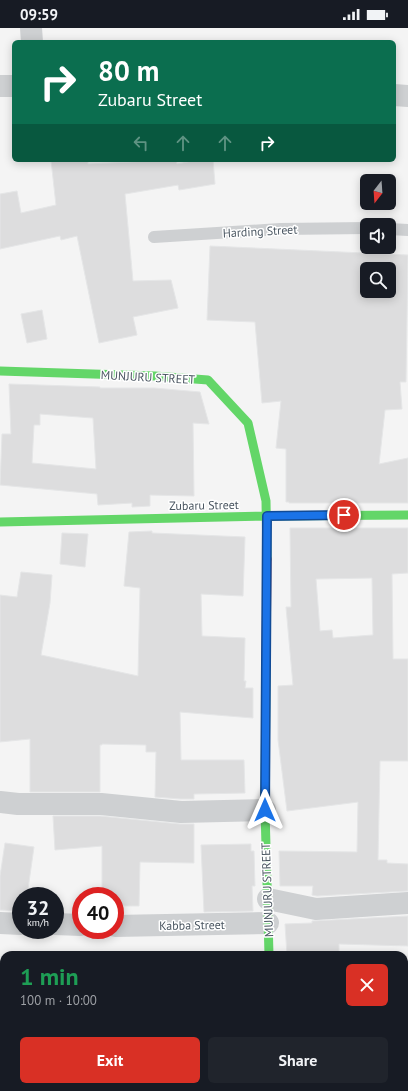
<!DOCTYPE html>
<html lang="en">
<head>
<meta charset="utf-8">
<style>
	body { margin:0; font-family:"PT Sans",sans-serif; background:#20242c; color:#f1f3f6; height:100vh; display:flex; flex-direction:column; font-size:15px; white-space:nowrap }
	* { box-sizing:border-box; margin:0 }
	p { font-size:13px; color:#9ea1a6 }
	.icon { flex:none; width:22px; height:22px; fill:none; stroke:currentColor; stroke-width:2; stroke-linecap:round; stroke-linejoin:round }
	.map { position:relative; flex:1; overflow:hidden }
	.details { position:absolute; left:0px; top:923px; width:408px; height:140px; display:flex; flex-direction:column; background:#171b24; border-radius:12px 12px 0 0; box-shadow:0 2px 10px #0003 }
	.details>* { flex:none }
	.top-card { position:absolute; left:12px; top:12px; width:384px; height:122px; border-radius:6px; box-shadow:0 2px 10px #0003; background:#0b6e4f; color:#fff; overflow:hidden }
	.needle { width:26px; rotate:197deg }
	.fabs { position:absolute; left:360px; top:146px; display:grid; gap:8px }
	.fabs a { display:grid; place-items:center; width:36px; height:36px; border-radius:6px; background:#171b24; box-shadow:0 2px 10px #0003; font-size:20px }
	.speed { position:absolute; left:12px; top:859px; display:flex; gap:8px; font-size:20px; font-weight:700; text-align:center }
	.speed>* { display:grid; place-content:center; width:52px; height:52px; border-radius:50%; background:#171b24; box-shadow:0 2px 10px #0003; line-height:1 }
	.speed small { font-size:10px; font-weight:400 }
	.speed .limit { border:6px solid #d22; background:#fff; color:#111 }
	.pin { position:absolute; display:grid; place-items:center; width:34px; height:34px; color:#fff; margin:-17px; border:2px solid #fff; border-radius:50%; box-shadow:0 1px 4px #0007 }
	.me { position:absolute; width:44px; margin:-22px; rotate:0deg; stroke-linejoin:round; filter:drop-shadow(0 0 3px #0008) }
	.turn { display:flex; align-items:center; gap:14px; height:84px; padding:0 20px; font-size:18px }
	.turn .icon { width:52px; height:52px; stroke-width:2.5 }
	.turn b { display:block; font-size:28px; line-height:34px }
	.lanes { display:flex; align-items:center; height:38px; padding:0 20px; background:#0003; justify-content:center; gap:20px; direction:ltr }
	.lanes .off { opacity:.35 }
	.round { display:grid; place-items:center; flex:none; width:42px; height:42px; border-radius:6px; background:#20242c }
	.headline { display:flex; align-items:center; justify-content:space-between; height:68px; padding:0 20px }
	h1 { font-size:24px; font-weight:800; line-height:30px; color:#1e9e55 }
	.cta { display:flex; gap:8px; margin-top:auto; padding:8px 20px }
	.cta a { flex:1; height:46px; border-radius:6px; background:#d93025; color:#fff; font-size:16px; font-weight:800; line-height:46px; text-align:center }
	.cta a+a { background:#20242c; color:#f1f3f6 }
	.status { display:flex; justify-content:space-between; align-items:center; height:28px; padding:0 20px; background:#171b24; direction:ltr }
	.status svg { height:11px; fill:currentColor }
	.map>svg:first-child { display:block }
</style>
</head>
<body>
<div class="status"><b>09:59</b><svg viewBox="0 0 49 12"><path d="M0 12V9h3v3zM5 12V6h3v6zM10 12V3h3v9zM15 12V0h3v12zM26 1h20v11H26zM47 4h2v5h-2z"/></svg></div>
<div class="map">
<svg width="408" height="1063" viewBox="0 0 408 1063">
	<rect width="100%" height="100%" fill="#f4f4f4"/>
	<path fill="#ddddde" stroke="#e5e6e7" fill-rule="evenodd" d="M51 132H88V136L176 132 177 136 199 132H213L215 156 179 162 178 157 125 166 133 253 171 252 178 280 133 289 137 307 99 315 77 208 61 212 60 208 0 221V166L17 163 21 185 56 177Z
		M210 218 408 227 406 354H400L402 381 385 382 379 436 408 430V475H289V474H286V421L276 420 281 373 262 375 255 294 207 292ZM367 241H389V263H367Z
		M42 282 47 311 27 315 21 286Z
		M9 356 100 359V360H154L200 364 209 396 193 395 194 468 150 467V478L132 479V475L98 477 97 466 0 457 2 406H11ZM40 386 93 390 96 441 32 435 34 397H40Z
		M290 500H408V545L392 546 393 631H408V733H380L378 832H387V835L408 836V863L317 868 312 867 313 858H280L279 823 357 824 358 774 287 783 278 712V658L293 657 286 579H291ZM372 550 373 607 333 610 332 602 320 603 316 551Z
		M152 503V505L245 509 243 568 201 566 202 608 245 610 244 653H246L245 660H253V690L180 684 181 732H244L245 765 194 766V771H181L155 769 156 724H146V717L102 716V717H100V764H30V711L0 714V567L17 569 21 544 52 547 50 575 41 627 138 648 140 560 124 558 129 504Z
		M62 505 88 506 85 539 60 536Z
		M53 788H100L180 796H194V835L140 834 139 878H115V868H102V818L55 822Z
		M5 815 34 819 27 868H21V883L0 882V848Z
		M251 816V823H254L255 858H252L253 883 204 884 201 817Z
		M408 888V918L339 916V927H287L285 896 312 895V893Z"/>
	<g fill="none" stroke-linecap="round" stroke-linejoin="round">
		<path stroke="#ced0d2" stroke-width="12" d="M389 201 408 202
			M154 209 280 201 367 200"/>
		<path stroke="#ced0d2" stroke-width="22" d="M31 0 32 14
			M0 58H14
			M394 67 408 68
			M0 774 18 776H101L181 784 265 782
			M268 871 316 881 408 875
			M0 895 21 896
			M55 896 81 897
			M115 898 268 895
			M272 1063V1059"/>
		<path stroke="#63d668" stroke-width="9" d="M0 343 155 348 208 352 248 395 266 473 267 531
			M0 494 267 488 408 487
			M266 639 265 782 269 927"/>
		<path stroke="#b3261e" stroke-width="9" d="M266 639 267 531"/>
	</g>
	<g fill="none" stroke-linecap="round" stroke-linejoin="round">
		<defs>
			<path id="route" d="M265 782 267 488 344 487"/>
		</defs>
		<use href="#route" stroke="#114b97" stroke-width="10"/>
		<use href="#route" stroke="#1a73e8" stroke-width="7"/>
	</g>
	<g text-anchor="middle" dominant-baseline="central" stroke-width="3" stroke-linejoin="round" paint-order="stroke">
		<g font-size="12" fill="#4a5661" stroke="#fff">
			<text transform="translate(260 203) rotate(-3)">Harding Street</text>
			<text transform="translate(148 349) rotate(3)">MUNJURU STREET</text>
			<text transform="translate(204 477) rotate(-1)">Zubaru Street</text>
			<text transform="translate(267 862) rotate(-92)">MUNJURU STREET</text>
			<text transform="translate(192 897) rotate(-1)">Kabba Street</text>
		</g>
	</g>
</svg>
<div class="fabs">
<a><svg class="needle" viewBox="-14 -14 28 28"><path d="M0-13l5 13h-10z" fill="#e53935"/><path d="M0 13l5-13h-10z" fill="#9ea1a6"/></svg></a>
<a><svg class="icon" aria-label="sound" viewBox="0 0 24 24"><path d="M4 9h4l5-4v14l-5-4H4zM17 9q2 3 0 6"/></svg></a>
<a><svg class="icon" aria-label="search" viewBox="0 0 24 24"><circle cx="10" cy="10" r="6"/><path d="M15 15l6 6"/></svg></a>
</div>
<div class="speed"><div>32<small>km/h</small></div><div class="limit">40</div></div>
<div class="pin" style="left:344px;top:487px;background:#d93025"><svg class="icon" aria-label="arrive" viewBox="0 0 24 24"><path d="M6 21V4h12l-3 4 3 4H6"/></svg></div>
<svg class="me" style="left:265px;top:782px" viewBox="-20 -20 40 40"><path d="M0-17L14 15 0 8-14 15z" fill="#1a73e8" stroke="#fff" stroke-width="4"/></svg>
<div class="top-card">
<div class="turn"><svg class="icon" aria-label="right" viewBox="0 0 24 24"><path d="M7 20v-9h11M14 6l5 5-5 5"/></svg><div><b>80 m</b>Zubaru Street</div></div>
<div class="lanes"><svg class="icon off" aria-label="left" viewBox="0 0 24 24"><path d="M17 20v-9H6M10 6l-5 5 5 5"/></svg><svg class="icon off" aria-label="ahead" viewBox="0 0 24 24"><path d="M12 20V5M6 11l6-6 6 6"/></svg><svg class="icon off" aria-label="ahead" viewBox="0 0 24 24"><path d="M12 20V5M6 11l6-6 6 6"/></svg><svg class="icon" aria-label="right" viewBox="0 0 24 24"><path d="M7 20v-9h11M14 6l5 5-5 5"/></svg></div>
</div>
<section class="details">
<div class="headline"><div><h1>1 min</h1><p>100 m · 10:00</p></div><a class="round" style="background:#d93025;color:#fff"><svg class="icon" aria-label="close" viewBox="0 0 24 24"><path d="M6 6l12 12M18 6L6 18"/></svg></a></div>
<div class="cta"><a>Exit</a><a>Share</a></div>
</section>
</div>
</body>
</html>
